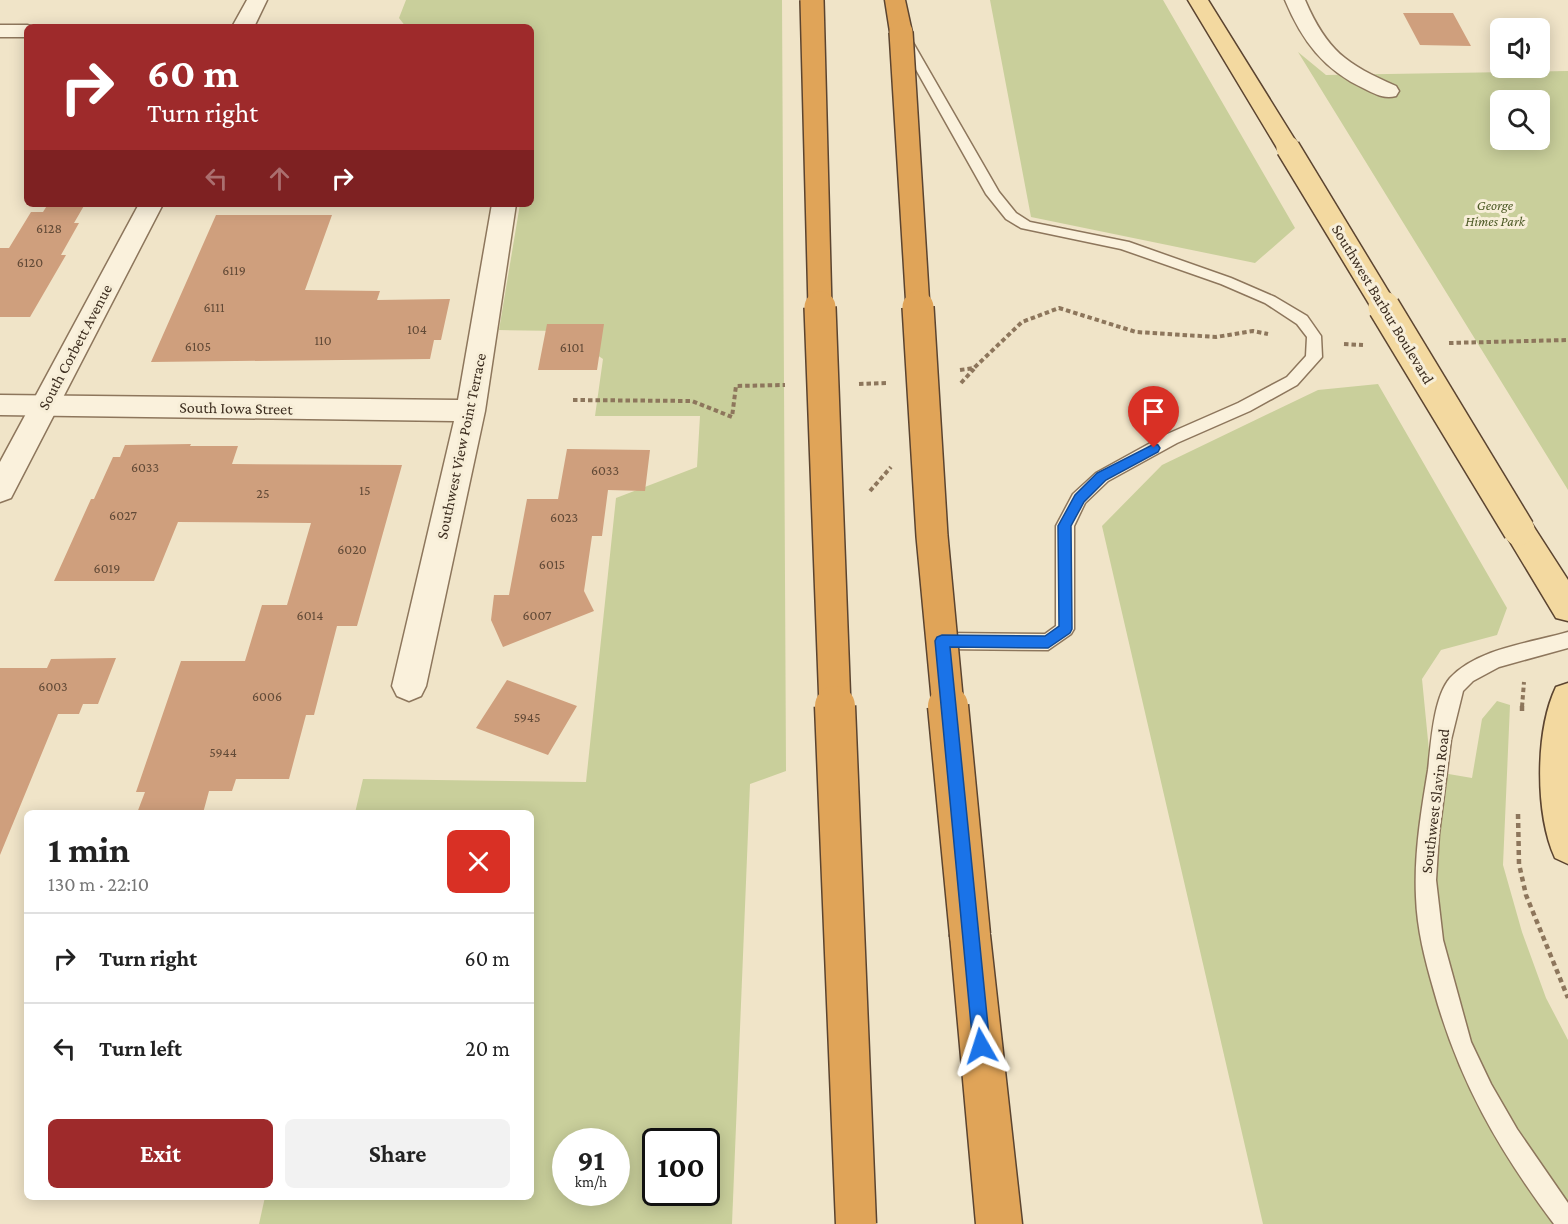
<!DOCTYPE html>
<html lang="en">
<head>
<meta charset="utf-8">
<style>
	body { margin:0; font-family:"Crimson Pro",serif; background:#f2f2f2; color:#222; height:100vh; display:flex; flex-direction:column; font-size:22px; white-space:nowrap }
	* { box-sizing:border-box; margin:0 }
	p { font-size:20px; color:#767676 }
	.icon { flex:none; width:33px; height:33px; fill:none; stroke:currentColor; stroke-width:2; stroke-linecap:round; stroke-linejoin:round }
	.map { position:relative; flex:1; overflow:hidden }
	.drawer { position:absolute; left:24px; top:810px; width:510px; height:390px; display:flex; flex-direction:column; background:#fff; border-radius:9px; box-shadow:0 3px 15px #0003 }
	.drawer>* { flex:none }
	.hud { position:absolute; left:24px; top:24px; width:510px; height:183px; border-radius:9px; box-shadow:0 3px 15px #0003; background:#9e2a2b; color:#fff; overflow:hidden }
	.controls { position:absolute; left:1490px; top:18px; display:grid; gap:12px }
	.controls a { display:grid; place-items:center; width:60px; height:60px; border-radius:9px; background:#fff; box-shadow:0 3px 15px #0003; font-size:30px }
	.speed { position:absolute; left:552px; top:1128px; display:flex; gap:12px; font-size:30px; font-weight:700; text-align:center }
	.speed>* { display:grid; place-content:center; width:78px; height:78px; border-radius:50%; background:#fff; box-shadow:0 3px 15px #0003; line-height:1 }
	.speed small { font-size:15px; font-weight:400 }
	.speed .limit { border:3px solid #111; border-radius:9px; background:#fff; color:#111 }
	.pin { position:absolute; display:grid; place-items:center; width:51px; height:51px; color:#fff; margin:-62px -26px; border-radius:50% 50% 50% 0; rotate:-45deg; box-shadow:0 0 6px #0007 }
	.pin .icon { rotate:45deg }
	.me { position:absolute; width:66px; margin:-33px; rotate:354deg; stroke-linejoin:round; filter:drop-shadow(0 0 4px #0008) }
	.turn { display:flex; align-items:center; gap:21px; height:126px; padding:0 24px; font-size:27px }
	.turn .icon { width:78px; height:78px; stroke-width:2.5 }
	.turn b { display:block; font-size:42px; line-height:51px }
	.lanes { display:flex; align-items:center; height:57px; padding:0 24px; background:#0003; justify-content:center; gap:30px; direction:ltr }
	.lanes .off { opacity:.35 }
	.round { display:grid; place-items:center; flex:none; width:63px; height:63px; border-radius:9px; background:#f2f2f2 }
	.head { display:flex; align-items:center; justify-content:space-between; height:102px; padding:0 24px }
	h1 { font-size:36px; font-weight:700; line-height:45px }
	.action { display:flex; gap:12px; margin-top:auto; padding:12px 24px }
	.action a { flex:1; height:69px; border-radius:9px; background:#9e2a2b; color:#fff; font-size:24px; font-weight:700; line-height:69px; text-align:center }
	.action a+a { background:#f2f2f2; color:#222 }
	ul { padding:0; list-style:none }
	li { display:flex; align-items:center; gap:18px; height:90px; padding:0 24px; border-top:2px solid #e0e0e0 }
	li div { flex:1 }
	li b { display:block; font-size:22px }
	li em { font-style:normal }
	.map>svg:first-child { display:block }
</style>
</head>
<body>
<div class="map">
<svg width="1568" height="1224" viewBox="0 0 1568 1224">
	<rect width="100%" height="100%" fill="#f0e4c8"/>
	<path fill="#c9cf9b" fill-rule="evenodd" d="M406 0H782L786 771 750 784 732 1224H259L265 1197H531V813H355L363 779 586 782 616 498 697 467 700 416H595L603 359 561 331 499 330 520 204H531V27H406L399 18ZM566 1142H616V1192H566ZM656 1142H706V1192H656Z
		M990 0H1163L1295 228 1255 263 1031 217Z
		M1298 52 1326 75 1568 71V490ZM1500 100H1539V140H1500Z
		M1378 384 1507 608 1497 635 1441 650 1422 679 1431 771 1472 778 1482 719 1497 701 1510 705 1503 865 1522 932 1546 998 1568 1040V1224H1263L1102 526 1162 465 1318 390Z"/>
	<path fill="#cf9f7d" d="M1403 13H1453L1471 46 1420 45Z
		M48 204H85L74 223H79L61 255H66L30 317H0V248H9L31 212H43Z
		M216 215H332L305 290 380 291 377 300 450 299 441 340H434L430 359 151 362Z
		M547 324H604L597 370H538Z
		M191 444 190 446H238L232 464 402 465 357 626H337L314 715H306L289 779H236L232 791H209L203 813H137L145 792H136L181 661H245L262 605H287L311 523 178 522 154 581H54L91 499H94L113 457H120L125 445Z
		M567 449 650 450 645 491 608 490 602 536H592L584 591 594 611 503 647 491 620 494 595H509L527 499H558Z
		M116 658 98 704H83L79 714H58L0 855V668H47L51 659Z
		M507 680 577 706 548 755 476 728Z"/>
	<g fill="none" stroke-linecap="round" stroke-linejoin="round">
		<defs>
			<path id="service" d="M902 30 908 34 999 192 1016 213 1030 222 1129 242 1231 278 1275 297 1307 316 1321 336 1322 357 1297 385 1250 411 1177 443 1108 481 1085 503 1074 526V629L1071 634 1048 650 942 649 936 646 933 641 936 636 942 633 1045 634 1056 626V526L1073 494 1096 473 1165 435 1238 403 1287 377 1306 356 1307 337 1297 324 1265 303 1221 284 1121 249 1021 228 1006 219 986 194 896 34Z
				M1568 632V648L1499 667 1473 681 1463 691 1451 740 1439 834 1436 880 1443 940 1471 1042 1491 1084 1517 1129 1568 1203V1224H1554C1498 1149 1459 1081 1434 991 1425 960 1417 929 1416 897 1414 854 1421 812 1428 770 1431 745 1433 698 1450 678 1478 648 1531 643 1568 632Z"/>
			<path id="minor" d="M1285 0H1305C1327 51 1346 64 1396 86L1399 91 1396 96C1384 99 1375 94 1365 89 1324 70 1302 41 1285 0Z
				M0 25H27L35 27H27V37H0Z
				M492 204H516L485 411 426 686 421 696 409 701 397 696 392 686 454 421 0 415V395L458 400Z"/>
			<path id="tertiary" d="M247 0H267L254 27H232Z
				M139 204H163L11 498 0 502V462Z"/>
			<path id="primary" d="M1188 0H1208L1300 148 1296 153 1288 155 1280 153Z
				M1519 518 1530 521 1568 580V621L1556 618 1503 530 1508 521Z
				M1568 683V864L1555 858C1535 814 1535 731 1556 687Z"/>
			<path id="motorway" d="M885 0H905L912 32 909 37 901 38 893 37 890 32Z
				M970 916 984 921 990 935 1022 1224H976L950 935 956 921Z"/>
		</defs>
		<use href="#service" stroke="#8d765c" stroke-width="3"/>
		<use href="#minor" stroke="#8d765c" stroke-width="3"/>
		<use href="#tertiary" stroke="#8d765c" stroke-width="3"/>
		<use href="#primary" stroke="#5b4430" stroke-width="3"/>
		<use href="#motorway" stroke="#5b4430" stroke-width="3"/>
		<path stroke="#8d765c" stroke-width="4" stroke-dasharray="4.5 3" stroke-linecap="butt" d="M1449 343 1568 340
			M1344 344 1363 345
			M960 370 974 368 1022 322 1059 308 1136 332 1216 337 1253 331 1268 334
			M961 383 974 369
			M859 384 887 383
			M573 400 692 401 732 417 736 386 785 385
			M870 491 891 467
			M1522 707 1524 682"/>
		<path stroke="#8d765c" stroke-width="4.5" stroke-dasharray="5 4" stroke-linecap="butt" d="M1522 711V706
			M1518 814 1519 864 1526 895 1568 998"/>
		<use href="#service" fill="#faf1dc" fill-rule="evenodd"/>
		<use href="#minor" fill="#faf1dc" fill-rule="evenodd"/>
		<use href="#tertiary" fill="#faf1dc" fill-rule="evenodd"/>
		<use href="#primary" fill="#f3d9a0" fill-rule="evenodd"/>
		<use href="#motorway" fill="#e0a458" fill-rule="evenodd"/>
		<defs>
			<path id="primary-bridge-far1" d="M1288 148 1385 308"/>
			<path id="primary-bridge" d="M1384 307 1519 530"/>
			<path id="motorway-bridge-far2" d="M812 0 820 308
				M901 32 918 308"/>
			<path id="motorway-bridge-far1" d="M820 307 835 707
				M918 307 932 536 948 707"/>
			<path id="motorway-bridge" d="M835 706 856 1224
				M948 706 970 935"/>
		</defs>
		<use href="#primary-bridge-far1" stroke="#5b4430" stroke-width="26" stroke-linecap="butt"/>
		<use href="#primary-bridge" stroke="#5b4430" stroke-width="34" stroke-linecap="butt"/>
		<use href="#motorway-bridge-far2" stroke="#5b4430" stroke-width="26" stroke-linecap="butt"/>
		<use href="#motorway-bridge-far1" stroke="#5b4430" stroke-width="34" stroke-linecap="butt"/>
		<use href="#motorway-bridge" stroke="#5b4430" stroke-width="43" stroke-linecap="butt"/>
		<use href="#primary-bridge-far1" stroke="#f3d9a0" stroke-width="23"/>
		<use href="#primary-bridge" stroke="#f3d9a0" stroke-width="31"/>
		<use href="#motorway-bridge-far2" stroke="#e0a458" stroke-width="23"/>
		<use href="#motorway-bridge-far1" stroke="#e0a458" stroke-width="31"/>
		<use href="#motorway-bridge" stroke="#e0a458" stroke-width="40"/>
	</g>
	<path fill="#1a73e8" stroke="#114b97" stroke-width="1.5" d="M1154 444 1158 445 1160 448 1158 452 1106 480 1084 502 1071 526 1072 629 1070 633 1048 648 950 647 990 1046 987 1052 981 1055 975 1052 973 1046 935 641 937 637 942 635 1045 636 1059 626 1058 526 1075 495 1097 473Z"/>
	<g text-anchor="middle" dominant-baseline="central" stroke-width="6" stroke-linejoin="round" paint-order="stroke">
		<g font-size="14" font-style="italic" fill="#4d5a26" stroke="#f7eed8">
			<text x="1495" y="205">George<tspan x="1495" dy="16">Himes Park</tspan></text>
		</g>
		<g font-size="14" fill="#624a37">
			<text x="49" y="228">6128</text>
			<text x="30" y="262">6120</text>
			<text x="234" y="270">6119</text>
			<text x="214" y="307">6111</text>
			<text x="417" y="329">104</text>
			<text x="323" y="340">110</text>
			<text x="198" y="346">6105</text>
			<text x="572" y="347">6101</text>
			<text x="145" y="467">6033</text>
			<text x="605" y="470">6033</text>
			<text x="365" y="490">15</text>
			<text x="263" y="493">25</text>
			<text x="123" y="515">6027</text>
			<text x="564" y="517">6023</text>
			<text x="352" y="549">6020</text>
			<text x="552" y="564">6015</text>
			<text x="107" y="568">6019</text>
			<text x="310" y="615">6014</text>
			<text x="537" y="615">6007</text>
			<text x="53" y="686">6003</text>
			<text x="267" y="696">6006</text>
			<text x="527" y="717">5945</text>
			<text x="223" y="752">5944</text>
		</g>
		<g font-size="16" fill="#3d2e20" stroke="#f7eed8">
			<text transform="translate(1383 304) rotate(59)">Southwest Barbur Boulevard</text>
			<text transform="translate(75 347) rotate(-62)">South Corbett Avenue</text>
			<text transform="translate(236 408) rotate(1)">South Iowa Street</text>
			<text transform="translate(461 446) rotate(-78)">Southwest View Point Terrace</text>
			<text transform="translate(1435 801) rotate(-83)">Southwest Slavin Road</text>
		</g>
	</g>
</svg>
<div class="controls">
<a><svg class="icon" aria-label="sound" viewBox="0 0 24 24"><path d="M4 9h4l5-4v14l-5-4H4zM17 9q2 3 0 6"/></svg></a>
<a><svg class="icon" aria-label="search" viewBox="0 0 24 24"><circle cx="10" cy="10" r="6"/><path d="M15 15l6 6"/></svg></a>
</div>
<div class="speed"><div>91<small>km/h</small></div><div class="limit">100</div></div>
<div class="pin" style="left:1154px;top:448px;background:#d93025"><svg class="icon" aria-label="arrive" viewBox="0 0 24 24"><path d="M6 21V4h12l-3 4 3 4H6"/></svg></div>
<svg class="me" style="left:981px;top:1046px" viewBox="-20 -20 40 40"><path d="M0-17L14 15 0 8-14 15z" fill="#1a73e8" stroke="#fff" stroke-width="4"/></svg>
<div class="hud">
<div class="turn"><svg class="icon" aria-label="right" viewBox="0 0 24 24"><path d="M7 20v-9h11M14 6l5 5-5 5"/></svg><div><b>60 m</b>Turn right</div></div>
<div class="lanes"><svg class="icon off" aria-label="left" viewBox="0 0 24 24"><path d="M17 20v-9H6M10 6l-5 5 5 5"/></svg><svg class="icon off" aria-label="ahead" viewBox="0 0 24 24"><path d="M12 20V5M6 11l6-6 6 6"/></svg><svg class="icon" aria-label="right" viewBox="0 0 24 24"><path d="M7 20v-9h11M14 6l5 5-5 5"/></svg></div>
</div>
<section class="drawer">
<div class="head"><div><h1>1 min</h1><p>130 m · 22:10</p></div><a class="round" style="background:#d93025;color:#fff"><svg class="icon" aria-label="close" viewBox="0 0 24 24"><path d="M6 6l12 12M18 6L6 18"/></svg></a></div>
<ul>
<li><svg class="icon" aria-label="right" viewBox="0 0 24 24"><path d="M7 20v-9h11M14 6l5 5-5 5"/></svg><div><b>Turn right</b></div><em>60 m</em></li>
<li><svg class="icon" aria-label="left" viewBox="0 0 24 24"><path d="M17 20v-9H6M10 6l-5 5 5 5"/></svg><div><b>Turn left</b></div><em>20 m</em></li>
</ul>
<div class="action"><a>Exit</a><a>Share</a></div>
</section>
</div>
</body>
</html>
